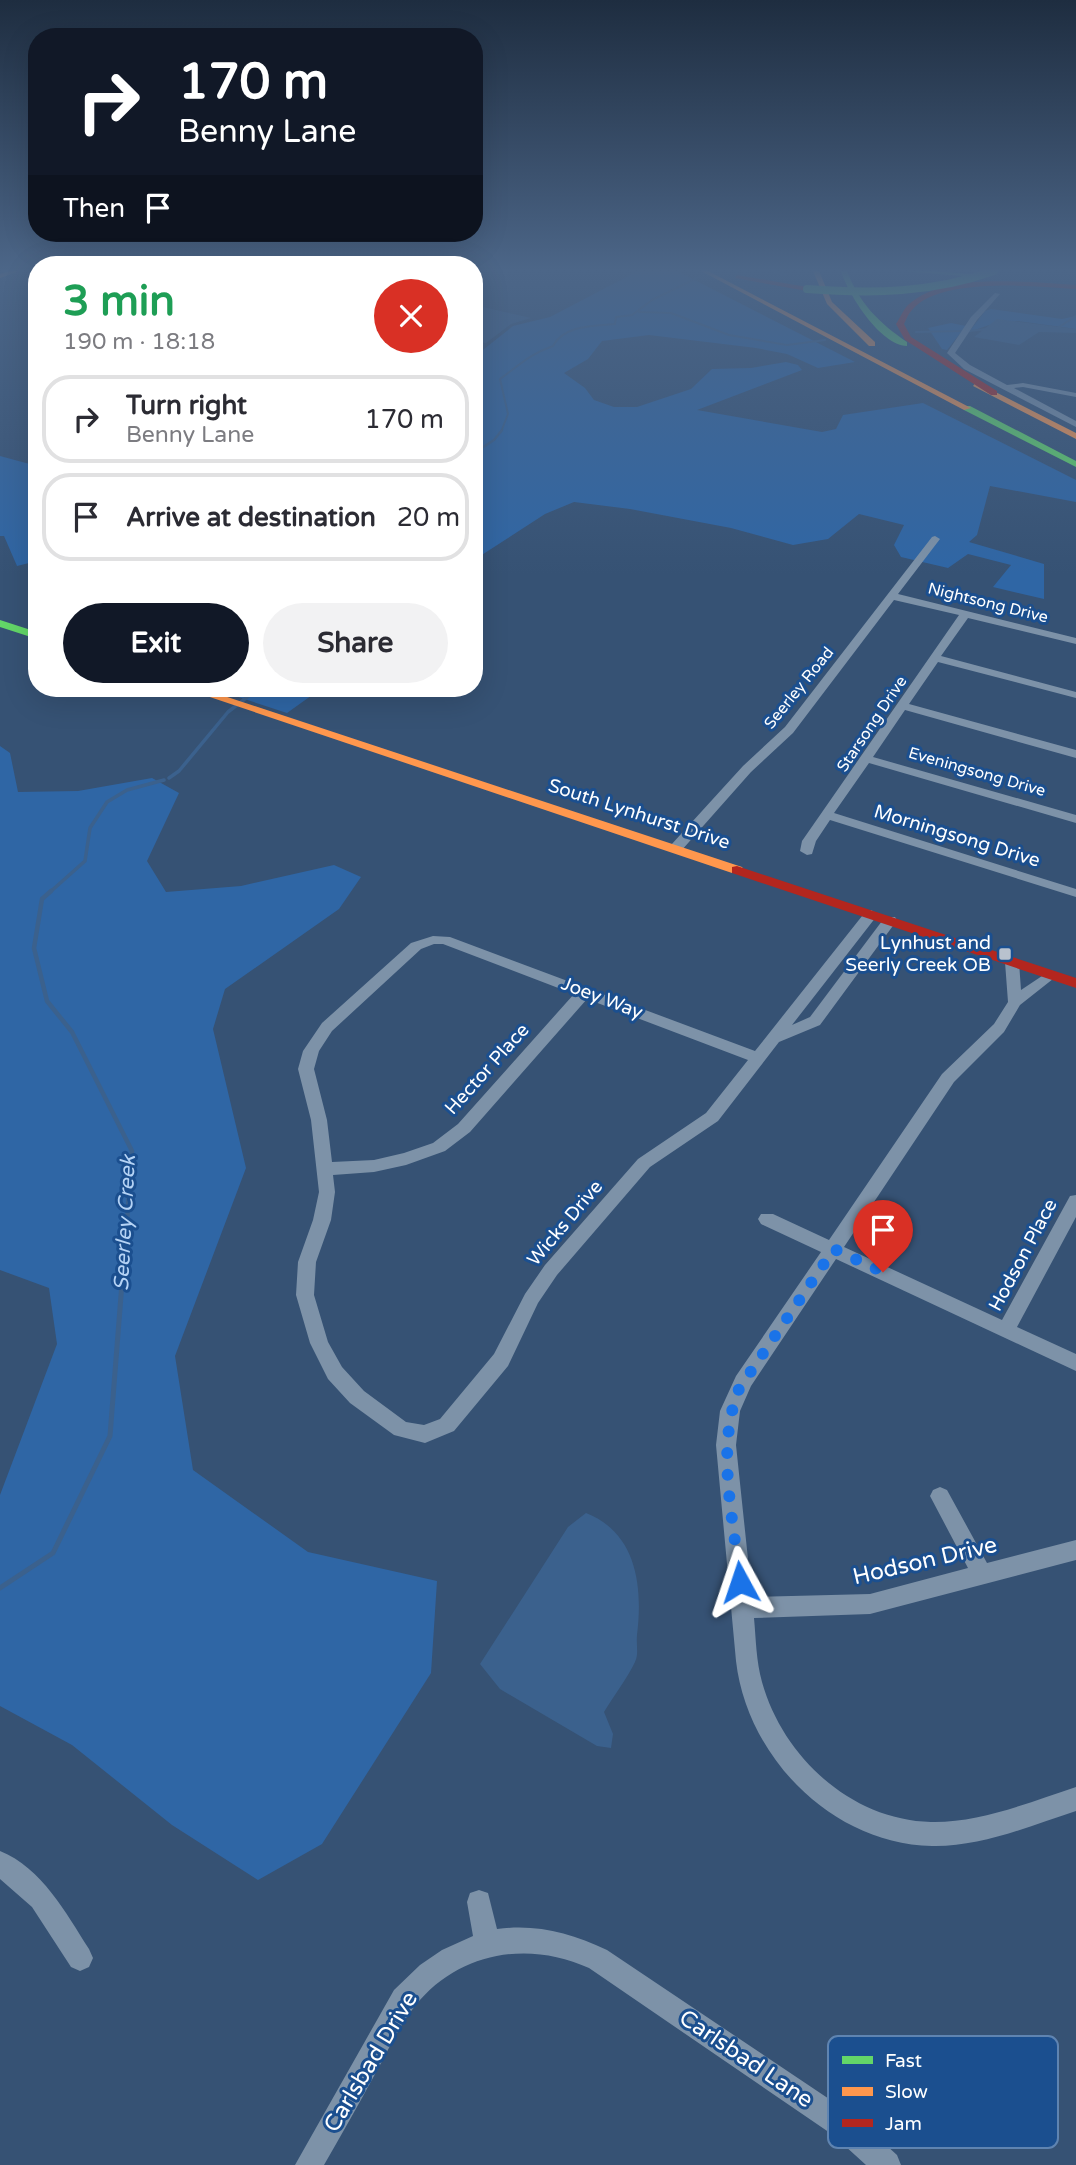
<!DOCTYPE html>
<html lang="en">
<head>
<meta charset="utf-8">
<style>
	body { margin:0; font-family:"Varela Round",sans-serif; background:#f2f2f3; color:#2b2b33; height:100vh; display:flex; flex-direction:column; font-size:26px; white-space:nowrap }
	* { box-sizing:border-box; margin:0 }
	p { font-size:23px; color:#7c7c81 }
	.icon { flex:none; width:38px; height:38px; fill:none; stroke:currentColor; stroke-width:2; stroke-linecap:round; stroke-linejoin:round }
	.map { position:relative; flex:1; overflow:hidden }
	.details { position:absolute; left:28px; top:256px; width:455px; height:441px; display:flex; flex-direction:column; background:#fff; border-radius:28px; box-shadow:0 7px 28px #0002 }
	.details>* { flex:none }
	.banner { position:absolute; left:28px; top:28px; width:455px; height:214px; border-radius:28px; box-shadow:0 7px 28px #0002; background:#111827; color:#fff; overflow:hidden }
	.pin { position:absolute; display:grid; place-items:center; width:60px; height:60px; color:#fff; margin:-72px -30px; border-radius:50% 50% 50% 0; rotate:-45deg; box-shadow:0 0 7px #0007 }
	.pin .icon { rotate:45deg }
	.me { position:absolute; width:77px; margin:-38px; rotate:355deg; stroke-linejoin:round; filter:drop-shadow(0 0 5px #0008) }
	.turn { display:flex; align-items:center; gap:24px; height:147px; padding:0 35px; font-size:32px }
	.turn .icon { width:91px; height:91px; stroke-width:2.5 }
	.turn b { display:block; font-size:49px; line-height:60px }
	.then { display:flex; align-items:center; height:66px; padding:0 35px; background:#0003; gap:14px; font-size:26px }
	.round { display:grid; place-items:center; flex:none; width:74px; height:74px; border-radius:37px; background:#f2f2f3 }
	.summary { display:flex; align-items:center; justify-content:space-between; height:119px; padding:0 35px }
	h1 { font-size:42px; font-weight:700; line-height:52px; color:#1e9e55 }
	.primary-button { display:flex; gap:14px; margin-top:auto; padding:14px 35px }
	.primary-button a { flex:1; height:80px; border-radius:42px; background:#111827; color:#fff; font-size:28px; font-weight:700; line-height:80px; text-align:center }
	.primary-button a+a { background:#f2f2f3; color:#2b2b33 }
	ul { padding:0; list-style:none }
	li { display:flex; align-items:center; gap:21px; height:88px; margin:0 14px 10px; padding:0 21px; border:4px solid #e1e1e2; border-radius:28px }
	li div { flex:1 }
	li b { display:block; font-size:26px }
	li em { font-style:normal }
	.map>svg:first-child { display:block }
</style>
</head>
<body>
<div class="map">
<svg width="1076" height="2165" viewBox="0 0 1076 2165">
	<rect width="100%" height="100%" fill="#365274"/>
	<path fill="#2f66a5" d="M661 271H677L855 362 818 368 787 354 756 348 649 335 602 341 588 359 564 373 585 388 594 400 614 407H637L691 389 712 369 751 368 786 362 798 365 802 370 697 410 822 432 836 429 843 415 923 403 1076 480V502L990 486 977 535 969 542 1044 564V599L993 587 1011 565 968 554 948 568 901 557 894 545 904 525 859 514 828 539 793 545 731 528 630 509 574 502 545 514 474 560V357L513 326 550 317 636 272Z
		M991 309 1062 319 1076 316V329L1018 321 989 325 969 332 985 311Z
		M951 323 966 326 947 350 942 349 928 328Z
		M0 456 37 466V561L17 566 4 536H0Z
		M211 688H322L287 713Z
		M0 746 10 753 18 792 78 791 152 778 179 793 147 861 166 892 241 886 334 865 361 877 339 909 225 989 213 1029 246 1168 175 1356 193 1470 308 1552 437 1581 431 1673 322 1844 258 1880 172 1825 72 1745 0 1706V1495L57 1344 49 1288 0 1270Z"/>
	<path fill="#3b618d" d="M474 305 531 318 511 324 486 343 474 341Z
		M997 319 1076 329V333L1039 332 1019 345 974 337Z
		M586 1513C637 1533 643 1587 637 1635 636 1644 639 1654 635 1662 627 1679 614 1695 604 1712L613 1734 611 1748 597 1746 500 1689 480 1664 568 1527Z"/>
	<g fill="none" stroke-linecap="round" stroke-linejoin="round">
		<path stroke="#3b618d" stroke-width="2" d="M771 271 786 275
			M639 312 671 313 729 335 787 345 825 340
			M1059 327 1076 316
			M968 331 988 329
			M916 332 962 331
			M501 432 508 414 500 379C521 364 528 355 553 346 564 325 594 326 615 324L616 317 632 315 652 300 699 277"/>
		<path stroke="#3b618d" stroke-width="2.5" d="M474 453 494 440 502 430"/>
		<path stroke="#3b618d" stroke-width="3.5" d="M169 778 179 771 228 712 259 688
			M49 893 85 861 90 828 107 802 127 790 164 780"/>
		<path stroke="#3b618d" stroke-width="4.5" d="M51 891 42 899 34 948 47 1001 72 1032 132 1151 127 1221"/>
		<path stroke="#3b618d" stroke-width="5" d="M0 1588 53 1553 110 1436 127 1219"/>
		<path fill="#7d92a8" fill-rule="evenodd" d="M995 293 1000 294 977 320 955 353 970 365 1007 385 1023 383 1076 393V397L1023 387 1014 388 1076 421V427L964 369 947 353 971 317Z
			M935 536 940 539 898 594 1076 638V644L968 618 941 656 1076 692V698L938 662 909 704 1076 750V758L905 710 873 757 1076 815V823L869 763 834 813 1076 889V897L830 820 816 841 812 854 807 855 800 851 802 841 959 615 894 600 793 733 751 772 681 851H671V845L743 766 785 727 932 537Z
			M871 910 878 914 876 917 792 1025 810 1017 885 917H895L897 920 895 923 820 1025 779 1042 718 1121 650 1167 557 1275 538 1303 508 1366 454 1431 425 1443 394 1435 350 1403 328 1379 310 1343 296 1295 298 1262 313 1220 319 1192 311 1120 298 1069 303 1051 322 1023 411 943 433 936 450 937 755 1051 866 911ZM434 944H443L574 994 458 1124 433 1143 404 1153 374 1160 332 1162 327 1120 314 1069 319 1051 332 1031 421 949ZM587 999 748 1060 706 1113 638 1159 545 1265 525 1294 494 1354 440 1419 424 1425 406 1422 364 1391 342 1367 328 1342 314 1295 316 1262 331 1220 335 1192 333 1175 374 1172 406 1165 445 1151 470 1132Z
			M1012 957 1019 962 1021 990 1051 970 1058 975 1020 1005 1004 1032 954 1082 844 1247 1002 1320 1070 1196 1076 1195V1217L1017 1327 1076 1354V1371L836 1259 751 1386 740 1411 736 1445 752 1597 870 1594 968 1568 930 1496 933 1490 940 1487 947 1490 987 1563 1076 1540V1560L870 1614 754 1618C756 1639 756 1661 762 1682 783 1757 851 1820 931 1822 980 1823 1030 1802 1076 1787V1811C1030 1826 981 1847 932 1846 832 1844 747 1757 736 1661L716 1445 720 1411 736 1376 821 1252 761 1224 758 1219 761 1214H773L829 1240 942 1074 994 1024 1008 1002 1005 962Z
			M0 1851C42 1868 66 1913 89 1949L93 1958 89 1967 80 1971 71 1967 32 1907 0 1879Z
			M479 1890 488 1893 497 1929C538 1924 570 1933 607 1950L853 2115 897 2155 901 2165H866L833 2135 589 1968C528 1940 458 1952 415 2006 398 2027 387 2053 374 2076 358 2106 341 2135 324 2165H295L394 1990 420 1965 442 1950 473 1936 467 1902 470 1893Z"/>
		<path fill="#63d668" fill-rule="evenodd" d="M841 271H847C859 303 879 323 907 342V346C880 345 848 294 841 271Z
			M900 271H933L980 275 977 277Z
			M964 406H970L1076 461V467L964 410Z
			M0 620 37 632V639L0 627Z"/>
		<path fill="#ff974d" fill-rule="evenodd" d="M10 271H19L0 278V274Z
			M701 271H708L971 408 964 410Z
			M813 271H819L832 302 875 342V346H869L827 304Z
			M976 382 1076 433V439L973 386Z
			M183 688H200L742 867 744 870 742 873H732Z"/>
		<path fill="#b3261e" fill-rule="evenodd" d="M737 275 807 287 810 289 807 291 735 278Z
			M1033 282 1076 285V289C1037 286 939 277 912 310 908 314 906 320 904 324L911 337 997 391V395H991L905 340 896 324C900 318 903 310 908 305 939 277 995 281 1033 282Z
			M737 866 1076 978V988L732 873V867Z"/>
		<path stroke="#63d668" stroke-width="8" d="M807 289C872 294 932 293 994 271"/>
	</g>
	<linearGradient id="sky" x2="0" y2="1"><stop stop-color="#1e2d40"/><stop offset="0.47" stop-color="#4c6688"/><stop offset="1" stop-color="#4c6688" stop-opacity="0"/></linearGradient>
	<rect width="1076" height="574" fill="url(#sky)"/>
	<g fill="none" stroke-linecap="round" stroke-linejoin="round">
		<path stroke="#1a73e8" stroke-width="12" stroke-dasharray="0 21.6" d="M740 1582C734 1519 715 1449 739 1389L834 1249 883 1272"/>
	</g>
	<rect fill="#b9c2ce" stroke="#1b4f8f" stroke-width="2.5" x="998" y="947" width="14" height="14" rx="3.5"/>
	<g text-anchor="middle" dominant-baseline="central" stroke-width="6" stroke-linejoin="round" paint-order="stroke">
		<g font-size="16" fill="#fff" stroke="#1b4f8f">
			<text transform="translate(988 603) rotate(14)">Nightsong Drive</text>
			<text transform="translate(799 688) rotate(-51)">Seerley Road</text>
			<text transform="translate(872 724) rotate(-56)">Starsong Drive</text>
			<text transform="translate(977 772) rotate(16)">Eveningsong Drive</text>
		</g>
		<g font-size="19" fill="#fff" stroke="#1b4f8f">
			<text transform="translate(639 814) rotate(18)">South Lynhurst Drive</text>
			<text transform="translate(957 836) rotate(17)">Morningsong Drive</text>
			<text transform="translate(602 998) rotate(21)">Joey Way</text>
			<text transform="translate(487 1069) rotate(-48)">Hector Place</text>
			<text transform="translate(565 1223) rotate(-50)">Wicks Drive</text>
			<text transform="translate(1023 1255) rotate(-62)">Hodson Place</text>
		</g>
		<g font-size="19" fill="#fff" stroke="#1b4f8f" text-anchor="end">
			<text x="991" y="943">Lynhust and<tspan x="991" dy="22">Seerly Creek OB</tspan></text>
		</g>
		<g font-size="21" font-style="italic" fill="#b5d3f5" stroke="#1b4f8f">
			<text transform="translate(125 1223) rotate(-87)">Seerley Creek</text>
		</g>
		<g font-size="23" fill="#fff" stroke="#1b4f8f">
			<text transform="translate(925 1561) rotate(-13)">Hodson Drive</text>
			<text transform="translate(746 2059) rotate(34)">Carlsbad Lane</text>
			<text transform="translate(371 2062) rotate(-59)">Carlsbad Drive</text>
		</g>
	</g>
	<rect x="828" y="2036" width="230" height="112" rx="10" fill="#1b4f8f" stroke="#5f84b1" stroke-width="2"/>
	<rect x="842" y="2056" width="31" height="8" fill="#63d668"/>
	<rect x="842" y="2087" width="31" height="9" fill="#ff974d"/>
	<rect x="842" y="2119" width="31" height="8" fill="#b3261e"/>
	<g font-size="19" fill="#fff">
		<text x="885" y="2067">Fast</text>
		<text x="885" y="2098">Slow</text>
		<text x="885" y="2130">Jam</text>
	</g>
</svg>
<div class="pin" style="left:883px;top:1272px;background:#d93025"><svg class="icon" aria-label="arrive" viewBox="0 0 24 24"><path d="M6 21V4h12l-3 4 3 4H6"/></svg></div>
<svg class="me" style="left:740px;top:1582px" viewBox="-20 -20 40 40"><path d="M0-17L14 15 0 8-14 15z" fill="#1a73e8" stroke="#fff" stroke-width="4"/></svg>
<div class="banner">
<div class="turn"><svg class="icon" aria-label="right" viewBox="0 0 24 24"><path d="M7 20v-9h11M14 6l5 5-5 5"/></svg><div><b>170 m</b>Benny Lane</div></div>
<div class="then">Then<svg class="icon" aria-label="arrive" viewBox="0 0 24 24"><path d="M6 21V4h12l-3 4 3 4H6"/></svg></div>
</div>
<section class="details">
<div class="summary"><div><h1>3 min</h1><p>190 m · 18:18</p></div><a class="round" style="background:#d93025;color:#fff"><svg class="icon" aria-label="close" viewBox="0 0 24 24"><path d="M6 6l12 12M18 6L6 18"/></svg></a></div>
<ul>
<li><svg class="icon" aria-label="right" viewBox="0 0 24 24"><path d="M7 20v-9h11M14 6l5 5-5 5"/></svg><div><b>Turn right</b><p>Benny Lane</p></div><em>170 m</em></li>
<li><svg class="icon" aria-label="arrive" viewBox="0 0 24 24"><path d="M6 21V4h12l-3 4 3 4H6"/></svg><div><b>Arrive at destination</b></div><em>20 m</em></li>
</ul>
<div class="primary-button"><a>Exit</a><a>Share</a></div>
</section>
</div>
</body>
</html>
